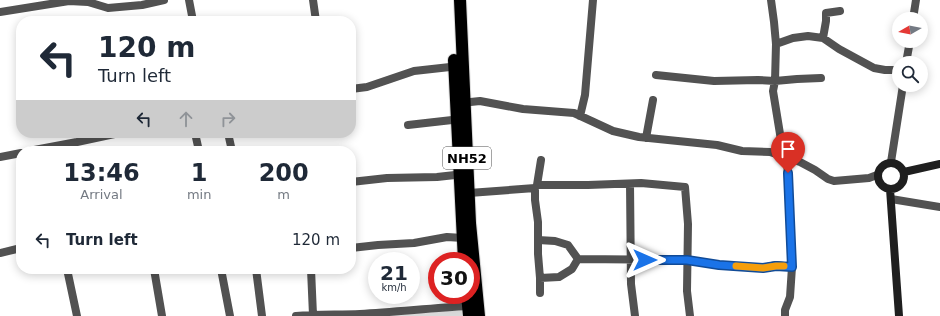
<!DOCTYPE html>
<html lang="en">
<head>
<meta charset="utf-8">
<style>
	body { margin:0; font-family:"DejaVu Sans",sans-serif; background:#f6f6f7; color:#1f2937; height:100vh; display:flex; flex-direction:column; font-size:15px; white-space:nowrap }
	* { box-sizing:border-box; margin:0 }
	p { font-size:13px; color:#747a83 }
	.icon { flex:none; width:22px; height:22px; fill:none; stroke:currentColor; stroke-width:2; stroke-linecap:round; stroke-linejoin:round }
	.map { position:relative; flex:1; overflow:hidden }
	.panel { position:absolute; left:16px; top:146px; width:340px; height:128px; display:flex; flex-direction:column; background:#fff; border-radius:16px; box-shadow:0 2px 10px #0003 }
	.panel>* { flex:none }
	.guide { position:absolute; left:16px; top:16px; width:340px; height:122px; border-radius:16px; box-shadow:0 2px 10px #0003; background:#fff; color:#1f2937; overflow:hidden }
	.needle { width:26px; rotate:261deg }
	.fabs { position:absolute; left:892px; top:12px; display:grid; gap:8px }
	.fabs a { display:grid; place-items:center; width:36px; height:36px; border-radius:50%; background:#fff; box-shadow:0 2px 10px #0003; font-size:20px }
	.speed { position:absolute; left:368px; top:252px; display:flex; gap:8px; font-size:20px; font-weight:700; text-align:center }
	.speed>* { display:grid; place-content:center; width:52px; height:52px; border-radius:50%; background:#fff; box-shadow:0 2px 10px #0003; line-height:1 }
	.speed small { font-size:10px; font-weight:400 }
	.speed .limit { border:6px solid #d22; background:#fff; color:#111 }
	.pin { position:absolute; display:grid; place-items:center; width:34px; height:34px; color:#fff; margin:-41px -17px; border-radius:50% 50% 50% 0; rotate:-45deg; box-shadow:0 0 4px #0007 }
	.pin .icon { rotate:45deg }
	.me { position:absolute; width:44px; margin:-22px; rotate:90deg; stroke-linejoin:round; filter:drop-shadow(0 0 3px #0008) }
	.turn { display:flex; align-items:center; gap:14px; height:84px; padding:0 16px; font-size:18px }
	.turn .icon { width:52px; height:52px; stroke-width:2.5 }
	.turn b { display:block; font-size:28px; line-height:34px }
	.lanes { display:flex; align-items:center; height:38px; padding:0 16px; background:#0003; justify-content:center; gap:20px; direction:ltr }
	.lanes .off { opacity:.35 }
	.eta { display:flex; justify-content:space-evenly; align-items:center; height:68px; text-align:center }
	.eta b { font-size:24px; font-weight:700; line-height:28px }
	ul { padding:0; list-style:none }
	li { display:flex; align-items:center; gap:12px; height:52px; padding:0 16px }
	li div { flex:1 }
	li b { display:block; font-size:15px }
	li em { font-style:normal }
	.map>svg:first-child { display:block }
</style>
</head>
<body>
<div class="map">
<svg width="940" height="316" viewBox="0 0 940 316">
	<rect width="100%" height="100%" fill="#fff"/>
	<path fill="#d9d9d9" d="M462 310 463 316H377Z"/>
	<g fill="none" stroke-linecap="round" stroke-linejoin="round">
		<defs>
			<path id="highway" d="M460 0 470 223 479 316
				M454 60 464 261
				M467 295 469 316"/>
		</defs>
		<use href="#highway" stroke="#dbdbdb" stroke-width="14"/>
		<path stroke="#525252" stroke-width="8" d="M189 0 193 21
			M313 0 316 21
			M771 0 774 22 776 44 775 81 773 91 781 140 782 156
			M0 12 69 1 88 2 108 8 142 5 164 0
			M913 19 916 0
			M823 38 826 21V13L840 11
			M776 44 793 38 808 36 823 38 839 49 874 68 885 70H899
			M906 63 910 41
			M656 75 714 81 758 80 775 81 797 79 821 78
			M351 89 367 87 414 71 459 66
			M461 103 480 101 523 109 574 113 613 131 639 137 668 140 717 145 742 151 770 152 800 162 815 170 828 179 834 181 869 178 877 175
			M580 116 585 95 593 0
			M408 125 461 119
			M195 133 199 151
			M228 133 232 151
			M646 138 653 100
			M29 151 77 142 119 133
			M0 157 21 153
			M787 158 792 267
			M891 162 903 85
			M351 182 387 178 437 177 464 174
			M630 184 631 284 635 316
			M537 185 541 160
			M535 188V200L538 222V254L540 278 559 277 572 269 578 259 687 260 719 265 763 268 776 265 792 267 790 297 785 310V316
			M469 193 535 188 537 185H588L641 183 685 187 688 224 687 291 690 316
			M891 199 940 207
			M538 240 555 241 568 245 578 259
			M351 248 378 245 414 243 447 237 463 238
			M0 253 21 248
			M67 269 77 316
			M154 269 162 316
			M221 269 230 316
			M256 269 262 316
			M311 269 313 315
			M540 293V278
			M296 316C317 314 339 315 360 314 396 312 432 308 468 306"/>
		<path stroke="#1f1f1f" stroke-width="8" d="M878 176a13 13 0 1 1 26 0a13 13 0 1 1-26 0Z
			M904 172 940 164
			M890 189 899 316"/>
		<use href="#highway" stroke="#000" stroke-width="12"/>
	</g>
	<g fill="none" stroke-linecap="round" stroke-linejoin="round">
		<defs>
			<path id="route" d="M645 260H687L719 265 763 268 776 266 792 267 788 173"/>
		</defs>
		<use href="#route" stroke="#114b97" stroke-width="10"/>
		<use href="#route" stroke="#1a73e8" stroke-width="7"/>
		<path stroke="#f59e0b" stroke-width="7" d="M736 266 763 268 776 266H784"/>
	</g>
	<g text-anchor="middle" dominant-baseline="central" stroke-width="3" stroke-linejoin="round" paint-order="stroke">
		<rect fill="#fff" stroke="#4c4c4c" stroke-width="1" x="443" y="147" width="48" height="22" rx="3"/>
		<g font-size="13" font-weight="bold" fill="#000">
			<text x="467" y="158">NH52</text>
		</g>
	</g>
</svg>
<div class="fabs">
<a><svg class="needle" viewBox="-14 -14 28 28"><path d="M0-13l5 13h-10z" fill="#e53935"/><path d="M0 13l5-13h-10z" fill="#747a83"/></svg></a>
<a><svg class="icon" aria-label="search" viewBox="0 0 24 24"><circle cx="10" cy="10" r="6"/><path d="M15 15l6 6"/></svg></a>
</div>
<div class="speed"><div>21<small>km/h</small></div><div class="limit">30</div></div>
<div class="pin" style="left:788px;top:173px;background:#d93025"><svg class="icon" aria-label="arrive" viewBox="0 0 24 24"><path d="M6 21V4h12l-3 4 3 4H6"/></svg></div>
<svg class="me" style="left:645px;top:260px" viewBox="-20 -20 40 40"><path d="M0-17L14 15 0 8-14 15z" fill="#1a73e8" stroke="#fff" stroke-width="4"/></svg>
<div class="guide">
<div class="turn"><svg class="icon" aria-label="left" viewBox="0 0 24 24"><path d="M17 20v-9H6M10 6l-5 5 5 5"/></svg><div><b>120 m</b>Turn left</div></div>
<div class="lanes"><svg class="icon" aria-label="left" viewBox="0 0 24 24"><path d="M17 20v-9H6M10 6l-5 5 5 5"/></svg><svg class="icon off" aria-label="ahead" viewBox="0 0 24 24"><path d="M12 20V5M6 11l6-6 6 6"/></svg><svg class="icon off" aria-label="right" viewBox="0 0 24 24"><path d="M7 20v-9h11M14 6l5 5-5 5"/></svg></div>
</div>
<section class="panel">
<div class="eta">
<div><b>13:46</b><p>Arrival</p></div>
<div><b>1</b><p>min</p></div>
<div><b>200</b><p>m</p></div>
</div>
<ul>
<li><svg class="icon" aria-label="left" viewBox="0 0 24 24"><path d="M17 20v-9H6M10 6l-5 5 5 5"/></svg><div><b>Turn left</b></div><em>120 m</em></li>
</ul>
</section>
</div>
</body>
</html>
